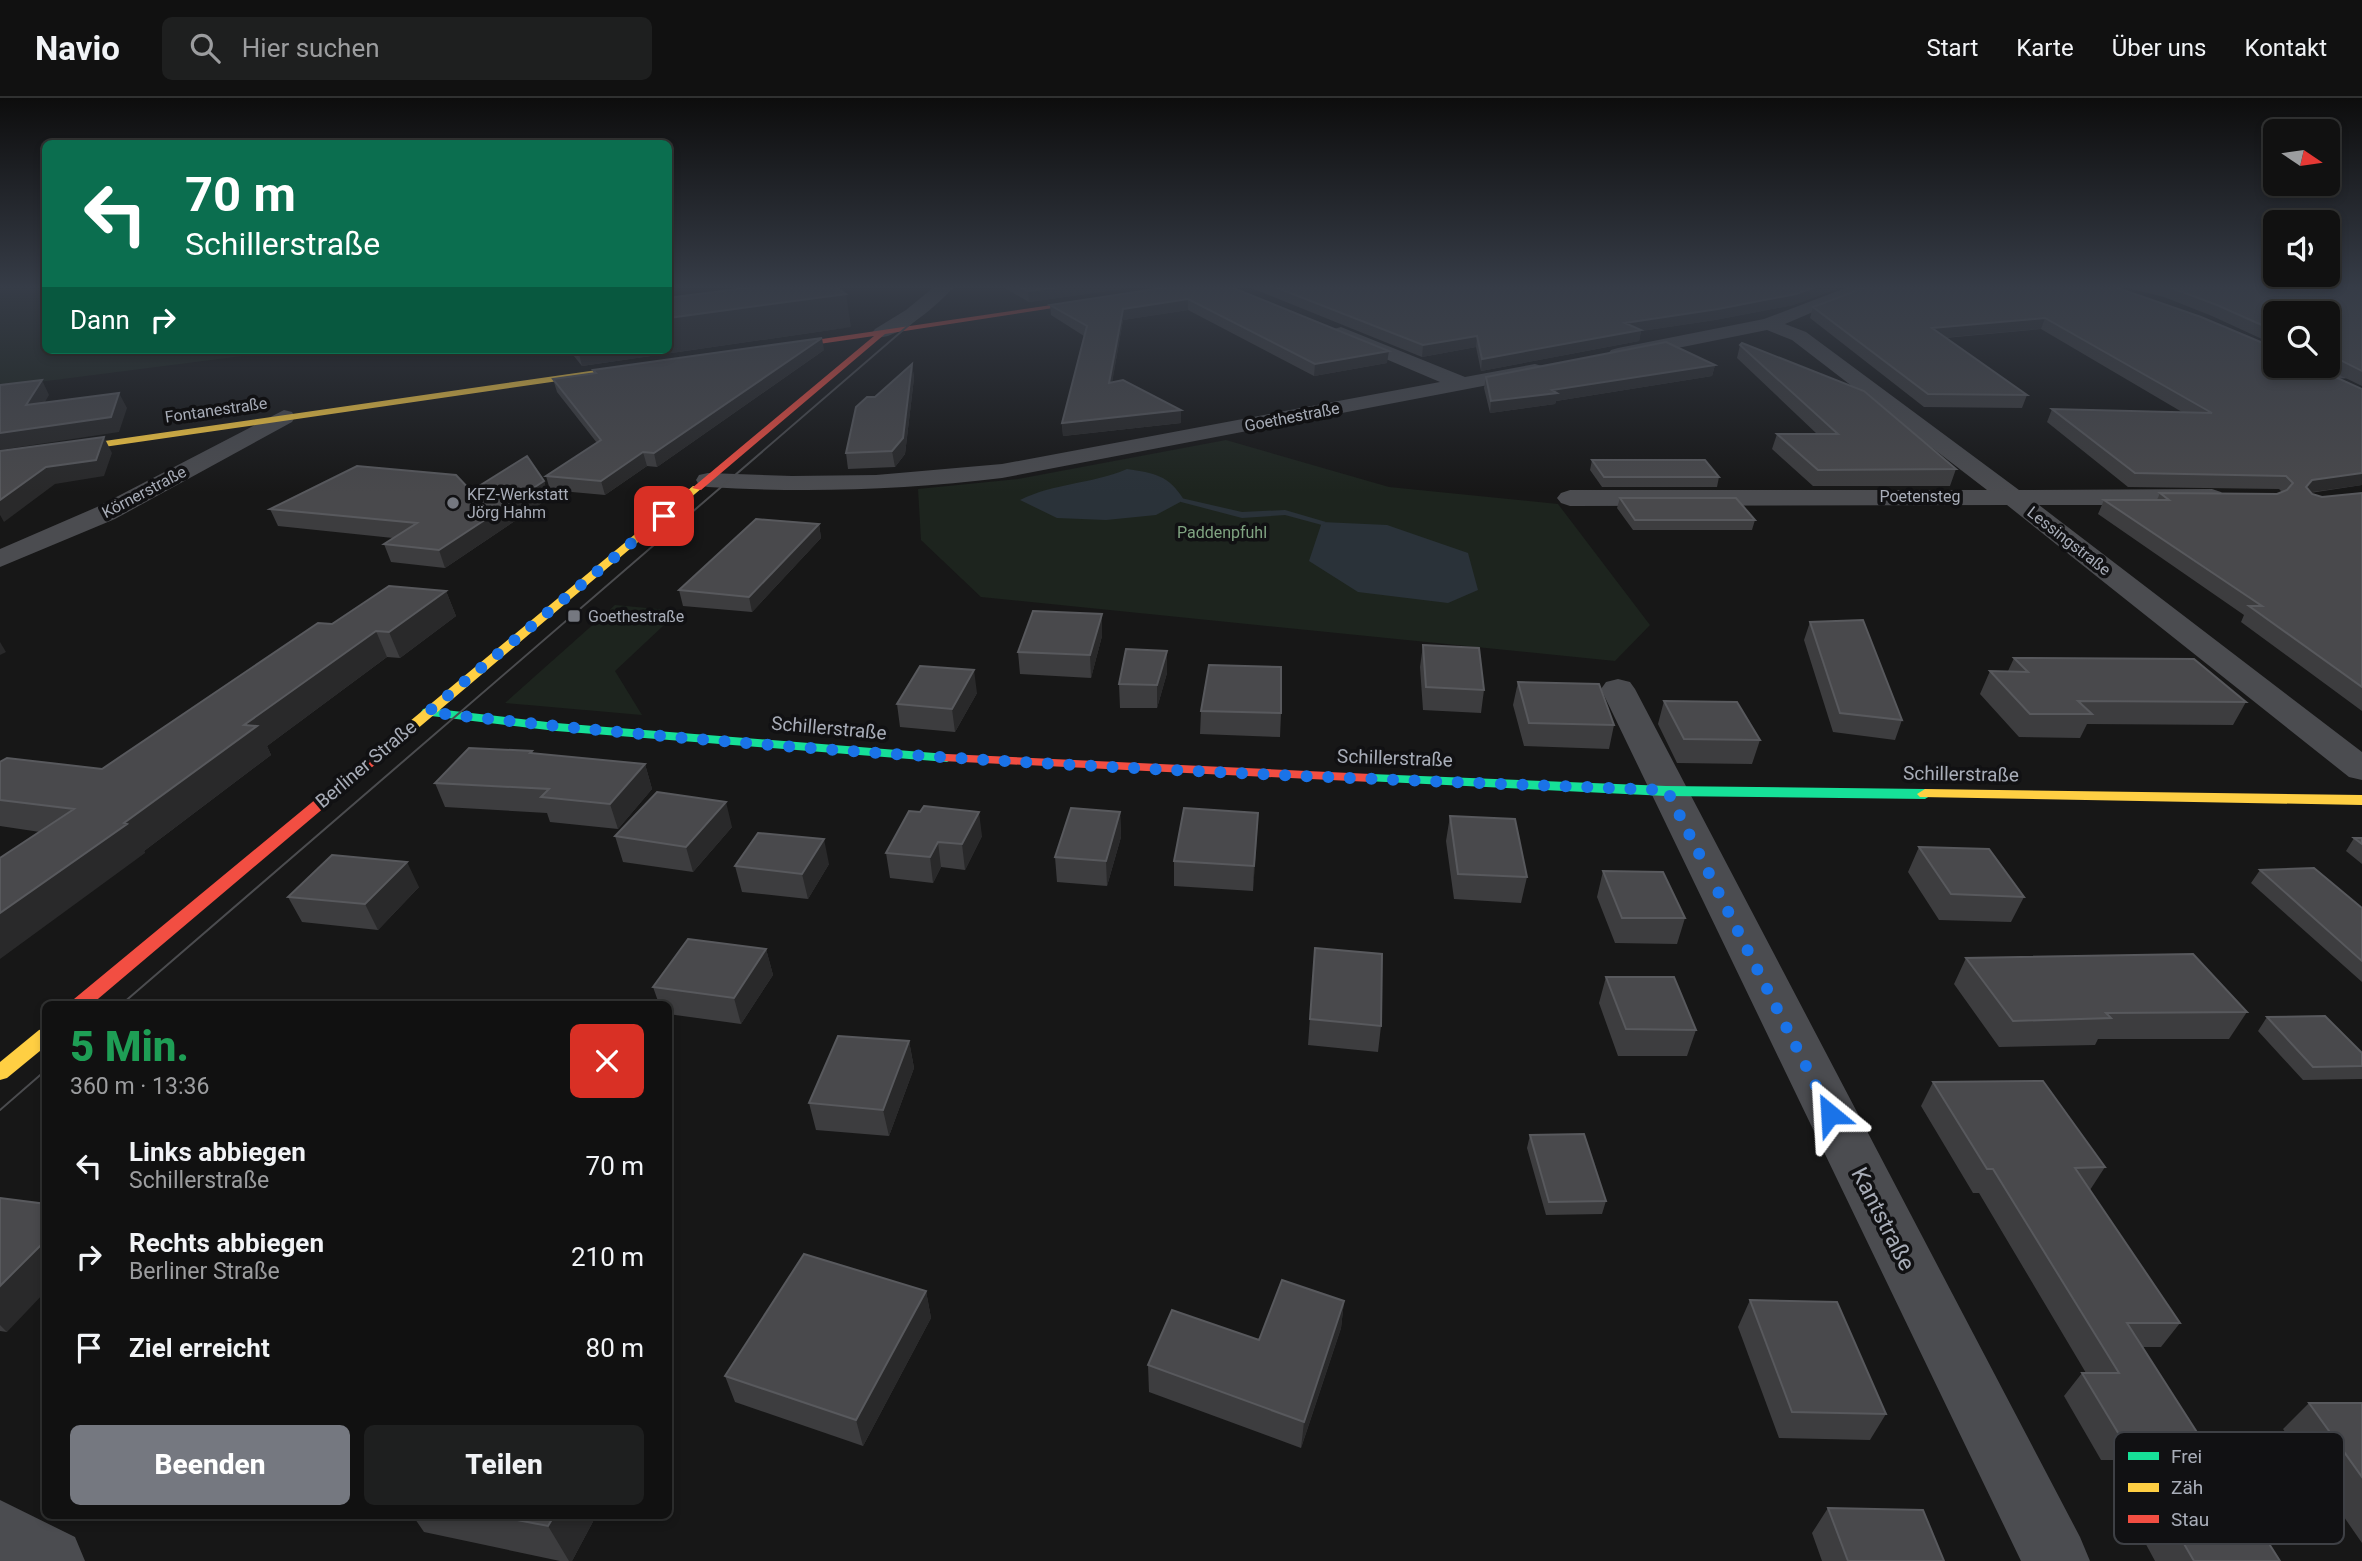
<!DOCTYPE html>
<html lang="de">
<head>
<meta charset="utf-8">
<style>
	body { margin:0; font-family:Roboto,sans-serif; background:#1e1f1f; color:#f1f3f6; height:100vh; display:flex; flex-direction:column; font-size:26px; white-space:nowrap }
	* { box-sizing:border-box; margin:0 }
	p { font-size:23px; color:#9c9d9f }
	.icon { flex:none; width:38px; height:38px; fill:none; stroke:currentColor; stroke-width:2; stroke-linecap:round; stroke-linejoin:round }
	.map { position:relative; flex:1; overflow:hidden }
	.panel { position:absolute; left:42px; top:903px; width:630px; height:518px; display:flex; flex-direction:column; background:#111; border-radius:10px; box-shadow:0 4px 10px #0003,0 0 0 2px #303131 }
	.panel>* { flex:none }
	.hud { position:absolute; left:42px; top:42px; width:630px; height:214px; border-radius:10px; box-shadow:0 4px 10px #0003,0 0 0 2px #303131; background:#0b6e4f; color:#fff; overflow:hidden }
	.needle { width:46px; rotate:103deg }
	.fabs { position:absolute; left:2263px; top:21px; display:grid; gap:14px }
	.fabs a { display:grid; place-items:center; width:77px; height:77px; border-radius:10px; background:#111; box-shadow:0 4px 10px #0003,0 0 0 2px #303131; font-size:35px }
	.pin { position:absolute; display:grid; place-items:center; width:60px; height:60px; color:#fff; margin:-30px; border-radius:14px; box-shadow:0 4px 10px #0006 }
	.me { position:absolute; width:77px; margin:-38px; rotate:333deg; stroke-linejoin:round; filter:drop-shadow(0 0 5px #0008) }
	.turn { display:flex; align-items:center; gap:24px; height:147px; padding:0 28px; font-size:32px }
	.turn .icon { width:91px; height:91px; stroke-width:2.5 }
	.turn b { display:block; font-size:49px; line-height:60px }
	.then { display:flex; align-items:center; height:66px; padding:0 28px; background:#0003; gap:14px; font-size:26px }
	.round { display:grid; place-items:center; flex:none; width:74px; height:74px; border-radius:10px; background:#1e1f1f }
	.overview { display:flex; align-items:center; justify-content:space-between; height:119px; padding:0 28px }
	h1 { font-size:42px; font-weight:800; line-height:52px; color:#1e9e55 }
	.cta { display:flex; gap:14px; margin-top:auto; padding:14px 28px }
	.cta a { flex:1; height:80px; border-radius:10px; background:#757880; color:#fff; font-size:28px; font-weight:800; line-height:80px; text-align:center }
	.cta a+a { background:#1e1f1f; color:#f1f3f6 }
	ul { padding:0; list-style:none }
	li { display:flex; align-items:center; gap:21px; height:91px; padding:0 28px }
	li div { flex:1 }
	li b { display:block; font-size:26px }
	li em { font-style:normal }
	header { display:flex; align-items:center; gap:42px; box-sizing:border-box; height:98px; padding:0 35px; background:#111; border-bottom:2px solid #303131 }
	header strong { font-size:33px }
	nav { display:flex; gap:38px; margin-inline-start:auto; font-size:24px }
	.search { width:490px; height:63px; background:#1e1f1f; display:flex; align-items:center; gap:18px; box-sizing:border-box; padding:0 24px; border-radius:10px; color:#9c9d9f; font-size:26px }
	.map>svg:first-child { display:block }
</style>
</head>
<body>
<header>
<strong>Navio</strong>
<div class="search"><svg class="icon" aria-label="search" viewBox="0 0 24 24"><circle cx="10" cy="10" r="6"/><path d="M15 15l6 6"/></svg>Hier suchen</div>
<nav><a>Start</a><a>Karte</a><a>Über uns</a><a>Kontakt</a></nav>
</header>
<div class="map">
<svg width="2362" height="1463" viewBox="0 0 2362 1463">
	<rect width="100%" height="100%" fill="#171717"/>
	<path fill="#1d241e" d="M0 189H45L46 252H290L0 289Z
		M1226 342 1389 389 1558 406 1650 527 1615 563 981 499 921 442 918 391 1018 381Z
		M615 507 679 513 615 573 642 617 505 605Z"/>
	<path fill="#2a3239" d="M1127 371C1154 375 1169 377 1184 402L1156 417 1106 422 1057 420 1020 402C1054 385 1092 386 1127 371Z
		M1322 424 1387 427 1468 455 1478 492 1448 505 1358 494 1309 463Z"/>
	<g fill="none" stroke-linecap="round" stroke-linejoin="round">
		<path fill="#2a3239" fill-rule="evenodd" d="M1181 400 1242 414 1285 412 1326 424 1322 427 1285 417 1242 420 1181 404Z"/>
		<path fill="#4b4c50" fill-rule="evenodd" d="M934 189H953C941 205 895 244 875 239L872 235 875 231 906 212Z
			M1848 189H1875L1872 193 1841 202 1785 226 1806 234 2019 392 2212 391 2221 394 2225 399 2221 404 2212 407H2039L2362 654V682L2349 679 2007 407 1570 408 1561 405 1557 400 1561 395 1570 392H1987L1792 242 1767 232 1618 262 1611 260 1608 256 1611 252 1618 250 1764 221Z
			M1341 229 1465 279 1535 266 1542 268 1545 272 1542 276 1535 278 1002 380C904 392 807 395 708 389L699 387 696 382 699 377 708 375 792 378 876 377 1002 366 1440 284 1334 239 1331 235 1334 231Z
			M2362 268V280L2316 281 2309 279 2306 275 2309 271 2316 269Z
			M284 312 292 314 295 319 292 324 115 421 0 469V451L97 409Z
			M1618 581 1630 584 1635 591 2080 1439 2090 1463H2021L1601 591 1606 584Z
			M0 1402 75 1439 85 1463H0Z"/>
		<path fill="#16e098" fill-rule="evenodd" d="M428 610 556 625 947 656 954 660 947 664 556 633 423 617 421 614 423 611Z
			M1371 676 1666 688 1925 691 1933 696 1925 701 1666 698 1366 683 1364 680Z"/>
		<path fill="#ffcf43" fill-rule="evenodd" d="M604 271 608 274 607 276 0 364V358Z
			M693 388 702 390 390 654H380L378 651 380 648Z
			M1925 691 2362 697V707L1920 699 1917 696Z
			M46 930V948L7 980 0 982V964L39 932Z"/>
		<path fill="#f24e42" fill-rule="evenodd" d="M1173 189H1189L885 236 701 392 692 390 874 238 771 253 768 249Z
			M385 647 390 648 392 651 390 654 92 906H72L74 901 380 648Z
			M947 656 1371 676 1378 680 1371 684 942 663 940 660 942 657Z"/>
		<path stroke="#4b4c4f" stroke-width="2" d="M122 906 953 189
			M0 1012 46 972"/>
	</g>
	<path fill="#3d3d3f" d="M1003 189H1135L1029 204Z
		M1168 189 1387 265 1314 278 1188 212 1123 222 1112 284 1181 325 1063 338 1062 325 1084 238 1051 217 1050 207Z
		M1249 189H1842L1793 207 1715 222 1641 233 1639 243 1481 273 1476 249 1422 259Z
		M2115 189 2275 268 2362 291V387L2310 395 2312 396 2322 399 2362 395V613L2241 524 2244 517 2098 416 2104 402H2157L2160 395 2277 396 2282 394 2279 391 2128 389 2047 324 2052 311 2182 314 2041 231 1945 240 2027 297 2022 310 1924 309 1810 220 1813 209Z
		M2123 189H2362V288L2321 268H2328V215H2275V247L2212 218 2164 199Z
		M851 229 582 268 569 252H668Z
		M1740 247 1956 371 1950 388H1813L1772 351 1777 336H1817L1737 260Z
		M824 252 657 369 647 368 605 397 550 392 546 378 597 345 557 294 553 281 594 276 593 272Z
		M912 266 914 280 905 356 895 369 848 371 846 355 875 299Z
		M1715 267 1712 278 1556 303 1555 306 1490 315 1484 290 1486 279Z
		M1592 362 1719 379 1717 389H1602L1590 372Z
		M544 383 549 400 445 470 391 464 384 446 393 440 278 428 270 411 471 393Z
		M1620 400 1755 422 1752 432H1633L1617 410Z
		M819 426 821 440 752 514 683 508 679 492Z
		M446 493 456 518 400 560 387 559 267 648 271 657 144 753 145 755 40 734 0 728V664L102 671 332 526Z
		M1102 516V538L1091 580 1020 576 1018 554Z
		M1810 524 1902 622 1895 642 1833 634 1804 542Z
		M1423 547 1484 592 1481 615 1423 612 1420 569Z
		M1167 553V575L1157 610H1120L1119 586Z
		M2014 560 2246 604 2233 627 2087 626 2080 640 2019 639 1980 596 1990 573H2008Z
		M1518 584 1614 627 1609 651 1524 648 1513 607Z
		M977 595 955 634 900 629 897 606Z
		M1664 603 1760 642 1752 666 1677 665 1658 626Z
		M1201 613 1281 615 1280 639 1200 636Z
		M532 653 533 656 645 666 652 691 618 731 550 724 547 715 445 709 435 685Z
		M909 713 982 738 965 772 941 769 933 785 890 780 886 755Z
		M1120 714 1121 739 1107 788 1057 784 1055 759Z
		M1258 715 1253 793 1174 788V763Z
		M1450 718 1527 779 1521 805 1454 801 1446 743Z
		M732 729 693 774 623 764 615 738Z
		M2354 740H2362V766L2346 753Z
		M1919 749 2024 799 2011 824 1939 822 1908 774Z
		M829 766 808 801 742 794 735 768Z
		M2260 772 2362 810V884L2251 785Z
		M1603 773 1685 820 1677 846 1615 845 1597 799Z
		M419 789 378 832 302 824 288 799Z
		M1315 850 1381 928 1378 954 1308 947Z
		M766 851 773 877 741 926 668 916V906H659L653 889Z
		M1966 860 2247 914 2229 941H2098L2095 947 1999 949 1954 886Z
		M1606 879 1696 932 1687 958H1618L1599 905Z
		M2267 919 2362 955V981L2303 982 2258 933Z
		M909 943 914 970 889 1038 816 1032 809 1005Z
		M1933 984 2105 1069 2090 1092 2180 1225 2161 1249H2142L2200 1339 2179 1362H2101L2064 1298 2082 1275H2086L1979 1095H1973L1921 1008Z
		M1530 1037 1606 1103 1602 1116 1546 1117 1527 1050Z
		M0 1100 7 1234 0 1233Z
		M926 1193 931 1220 863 1348 735 1304 725 1278Z
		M1750 1202 1886 1316 1870 1342 1779 1340 1738 1229Z
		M1344 1203 1341 1230 1301 1350 1149 1294 1148 1267 1259 1242Z
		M2309 1305H2362V1445L2283 1331Z
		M2159 1403 2280 1463H2155L2136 1428Z
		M1828 1410 1944 1463H1822L1812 1435Z
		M413 1418H596L572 1463H560L424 1434Z"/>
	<path fill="#29292a" d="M1061 189H1135L1029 204 1028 193Z
		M1816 189H1842L1793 207 1715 222 1641 233 1639 243 1481 273 1482 261 1625 225Z
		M846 196 851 229 582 268 578 252H668V220Z
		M1188 201V212L1123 222 1110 297 1109 285 1123 211Z
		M2045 220 2041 231 1928 241 1932 230Z
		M1477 238 1476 249 1422 259 1423 247Z
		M822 240 824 252 657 369 654 355Z
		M1389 253 1387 265 1314 278 1315 266Z
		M912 266 914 280 905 356 895 369 892 353Z
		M1715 267 1712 278 1556 303 1555 306 1490 315 1491 303 1552 292Z
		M42 282 49 297 34 323 26 307Z
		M119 295 127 310 119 334 0 352V335Z
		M1181 312V325L1063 338 1062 325Z
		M104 339 112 355 104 378 55 386 4 424 0 417V402L46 369Z
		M643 354 647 368 605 397 601 383Z
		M2362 375V387L2305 395 2306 389 2312 382Z
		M544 383 549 400 445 470 439 452Z
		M819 426 821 440 752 514 749 499Z
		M446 493 456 518 400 560 389 534Z
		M1102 516V538L1091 580 1090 557Z
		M376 533 387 559 267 648 271 657 144 753 145 755 0 861V815L124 725 244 627Z
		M0 544 6 554 0 557Z
		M1167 553V575L1157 610V587Z
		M974 572 977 595 955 634 952 611Z
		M645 666 652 691 618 731 610 706Z
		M726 704 732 729 693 774 686 749Z
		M979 714 982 738 965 772 962 746Z
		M1120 714 1121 739 1107 788 1106 763Z
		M1258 715 1257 739 1253 793 1254 768Z
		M824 741 829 766 808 801 802 776Z
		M938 744 941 769 933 785 930 759Z
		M407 764 419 789 378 832 365 806Z
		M766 851 773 877 741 926 734 900Z
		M909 943 914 970 889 1038 883 1012Z
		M46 1142V1193L7 1234 0 1227V1188Z
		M926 1193 931 1220 863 1348 856 1322Z
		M1344 1203 1341 1230 1301 1350 1304 1324Z
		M554 1418H596L572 1463H569L548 1428Z"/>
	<path fill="#49494c" stroke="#58595d" stroke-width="2" d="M753 189H836L846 196 668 220V200Z
		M1020 189H1061L1028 193Z
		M1168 189H1231L1389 253 1315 266 1188 201 1123 211 1109 285 1123 282 1181 312 1062 325 1087 228 1050 207Z
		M1275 189H1816L1796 196 1718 211 1625 225 1641 232 1482 261 1477 238 1423 247Z
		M1866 189H2115L2201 219 2275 250V268H2311L2362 291V375L2312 382 2306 389 2312 396 2322 399 2362 395V589L2249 508H2262L2104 402H2169L2160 395 2277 396 2287 392 2293 385 2286 378 2135 375 2052 311 2212 315 2045 220 1932 230 2027 297 1928 296 1813 209Z
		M2169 189H2362V273L2328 256V215H2275V233L2217 207Z
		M822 240 654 355 643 354 601 383 546 378 601 342 553 281 596 275 593 272Z
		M1666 244 1715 267 1552 292 1557 295 1491 303 1486 279Z
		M1742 245 1864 293 1956 371 1818 372 1777 336H1838L1740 247Z
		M912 266 903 340 892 353 846 355 856 309 867 299H875Z
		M42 282 26 307 119 295 111 319 0 335V287Z
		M104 339 96 362 46 369 0 402V353Z
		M527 358 544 383 439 452 384 446 417 425 270 411 357 368 456 377 471 393Z
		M1592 362H1705L1719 379H1604Z
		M1620 400H1736L1755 422H1635Z
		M756 421 819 426 749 499 679 492Z
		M389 488 446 493 389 534 376 533 244 627 257 628 124 725 127 726 0 815V760L74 711 0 702V664L7 660 102 671 318 525 332 526Z
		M1033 513 1102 516 1090 557 1018 554Z
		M1863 522 1902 622 1840 615 1810 524Z
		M1423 547 1479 550 1484 592 1426 589Z
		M1126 551 1167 553 1157 587 1119 586Z
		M2014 560 2194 561 2246 604 2078 603 2092 616H2030L1990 573 2028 574Z
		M1209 567 1281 569V615L1201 613Z
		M920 568 974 572 952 611 897 606Z
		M1518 584 1599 586 1614 627 1529 625Z
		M1664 603 1737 604 1760 642 1684 641Z
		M469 650 532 653 530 655 645 666 610 706 541 699 549 691 435 685Z
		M657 694 726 704 686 749 615 738Z
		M924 708 979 714 962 746 938 744 930 759 886 755 909 713 920 714Z
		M1071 710 1120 714 1106 763 1055 759Z
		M1184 710 1258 715 1254 768 1174 763Z
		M1450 718 1515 721 1527 779 1458 776Z
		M758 735 824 741 802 776 735 768Z
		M2354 740H2362V746Z
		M1919 749 1989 751 2024 799 1951 796Z
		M332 757 407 764 365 806 288 799Z
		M2314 770 2362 810V863L2260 772Z
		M1603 773 1663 774 1685 820H1622Z
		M688 841 766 851 734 900 653 889Z
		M1315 850 1382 856 1381 928 1310 921Z
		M2193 856 2247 914 2106 915 2111 920 2013 923 1966 860Z
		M1606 879H1674L1696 932 1626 931Z
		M2325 918 2362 955V968L2313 969 2267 919Z
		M838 938 909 943 883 1012 809 1005Z
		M2043 983 2105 1069 2075 1070 2180 1225H2127L2200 1339 2120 1338 2082 1275H2119L1993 1071H1987L1933 984Z
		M1584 1036 1606 1103 1549 1104 1530 1037Z
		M0 1100 46 1106V1142L0 1188Z
		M804 1156 926 1193 856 1322 725 1278Z
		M1282 1182 1344 1203 1304 1324 1148 1267 1172 1212 1259 1242Z
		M1750 1202 1837 1204 1886 1316 1792 1314Z
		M2309 1305H2362V1379Z
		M2159 1403H2242L2280 1463H2194Z
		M1828 1410 1923 1412 1944 1463H1848Z
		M497 1418H554L548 1428Z"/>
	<linearGradient id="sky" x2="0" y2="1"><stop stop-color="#0d0d0d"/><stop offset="0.48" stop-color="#363c47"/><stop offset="1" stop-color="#363c47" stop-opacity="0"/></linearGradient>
	<rect width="2362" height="394" fill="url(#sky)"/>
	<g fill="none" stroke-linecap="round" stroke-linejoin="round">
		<path stroke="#1a73e8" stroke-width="12" stroke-dasharray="0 21.6" d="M664 418 428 614C839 662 1253 677 1667 692L1830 1016"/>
	</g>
	<g fill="#757880" stroke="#111113" stroke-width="2.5">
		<circle cx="453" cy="405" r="7"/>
		<rect x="567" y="511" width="14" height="14" rx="3.5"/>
	</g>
	<g text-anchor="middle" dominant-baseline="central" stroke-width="7" stroke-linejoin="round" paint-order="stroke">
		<g font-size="16" fill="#a8adb8" stroke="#111113">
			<text transform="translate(216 312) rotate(-8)">Fontanestraße</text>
			<text transform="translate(1292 319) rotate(-11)">Goethestraße</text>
			<text transform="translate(144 394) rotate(-28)">Körnerstraße</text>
			<text x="1920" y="398">Poetensteg</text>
			<text transform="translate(2069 443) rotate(38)">Lessingstraße</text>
		</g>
		<g font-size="16" fill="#a8adb8" stroke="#111113" text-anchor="start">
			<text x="467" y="396">KFZ-Werkstatt<tspan x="467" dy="18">Jörg Hahm</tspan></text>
			<text x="588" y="518">Goethestraße</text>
		</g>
		<g font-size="16" fill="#7fa381" stroke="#111113">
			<text x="1222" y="434">Paddenpfuhl</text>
		</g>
		<g font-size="19" fill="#a8adb8" stroke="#111113">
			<text transform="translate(829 630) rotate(5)">Schillerstraße</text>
			<text transform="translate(1395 660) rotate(2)">Schillerstraße</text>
			<text transform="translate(366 666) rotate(-40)">Berliner Straße</text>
			<text transform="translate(1961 676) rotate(1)">Schillerstraße</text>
		</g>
		<g font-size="23" fill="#a8adb8" stroke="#111113">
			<text transform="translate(1883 1121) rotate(63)">Kantstraße</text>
		</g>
	</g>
	<rect x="2114" y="1334" width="230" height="112" rx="10" fill="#111113" stroke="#3e4045" stroke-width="2"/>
	<rect x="2128" y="1354" width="31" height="8" fill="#16e098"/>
	<rect x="2128" y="1385" width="31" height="9" fill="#ffcf43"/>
	<rect x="2128" y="1417" width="31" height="8" fill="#f24e42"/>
	<g font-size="19" fill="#a8adb8">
		<text x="2171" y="1365">Frei</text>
		<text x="2171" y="1396">Zäh</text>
		<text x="2171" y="1428">Stau</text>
	</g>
</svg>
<div class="fabs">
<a><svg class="needle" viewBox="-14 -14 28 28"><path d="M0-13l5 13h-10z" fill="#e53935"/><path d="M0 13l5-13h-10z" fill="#9c9d9f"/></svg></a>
<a><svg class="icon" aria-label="sound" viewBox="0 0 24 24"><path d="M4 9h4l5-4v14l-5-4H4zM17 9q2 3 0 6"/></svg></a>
<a><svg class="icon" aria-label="search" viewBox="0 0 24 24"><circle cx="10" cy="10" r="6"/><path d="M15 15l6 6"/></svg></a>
</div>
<div class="pin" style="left:664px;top:418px;background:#d93025"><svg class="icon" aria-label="arrive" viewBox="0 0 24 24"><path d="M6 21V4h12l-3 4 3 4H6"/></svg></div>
<svg class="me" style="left:1830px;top:1016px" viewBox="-20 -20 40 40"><path d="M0-17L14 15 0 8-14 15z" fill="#1a73e8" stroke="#fff" stroke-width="4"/></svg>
<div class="hud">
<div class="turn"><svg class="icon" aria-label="left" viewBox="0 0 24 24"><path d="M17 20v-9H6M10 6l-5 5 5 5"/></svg><div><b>70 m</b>Schillerstraße</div></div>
<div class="then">Dann<svg class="icon" aria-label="right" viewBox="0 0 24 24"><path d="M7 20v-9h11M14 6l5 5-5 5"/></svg></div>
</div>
<section class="panel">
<div class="overview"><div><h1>5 Min.</h1><p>360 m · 13:36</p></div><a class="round" style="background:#d93025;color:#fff"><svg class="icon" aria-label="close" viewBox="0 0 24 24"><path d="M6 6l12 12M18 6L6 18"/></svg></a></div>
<ul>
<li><svg class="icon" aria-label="left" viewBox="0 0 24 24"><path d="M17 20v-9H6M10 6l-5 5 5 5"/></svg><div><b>Links abbiegen</b><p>Schillerstraße</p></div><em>70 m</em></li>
<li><svg class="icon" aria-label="right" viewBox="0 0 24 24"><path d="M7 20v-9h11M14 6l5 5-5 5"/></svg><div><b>Rechts abbiegen</b><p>Berliner Straße</p></div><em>210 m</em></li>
<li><svg class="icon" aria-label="arrive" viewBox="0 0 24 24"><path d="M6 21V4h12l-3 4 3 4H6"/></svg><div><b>Ziel erreicht</b></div><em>80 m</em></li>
</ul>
<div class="cta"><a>Beenden</a><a>Teilen</a></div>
</section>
</div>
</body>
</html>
